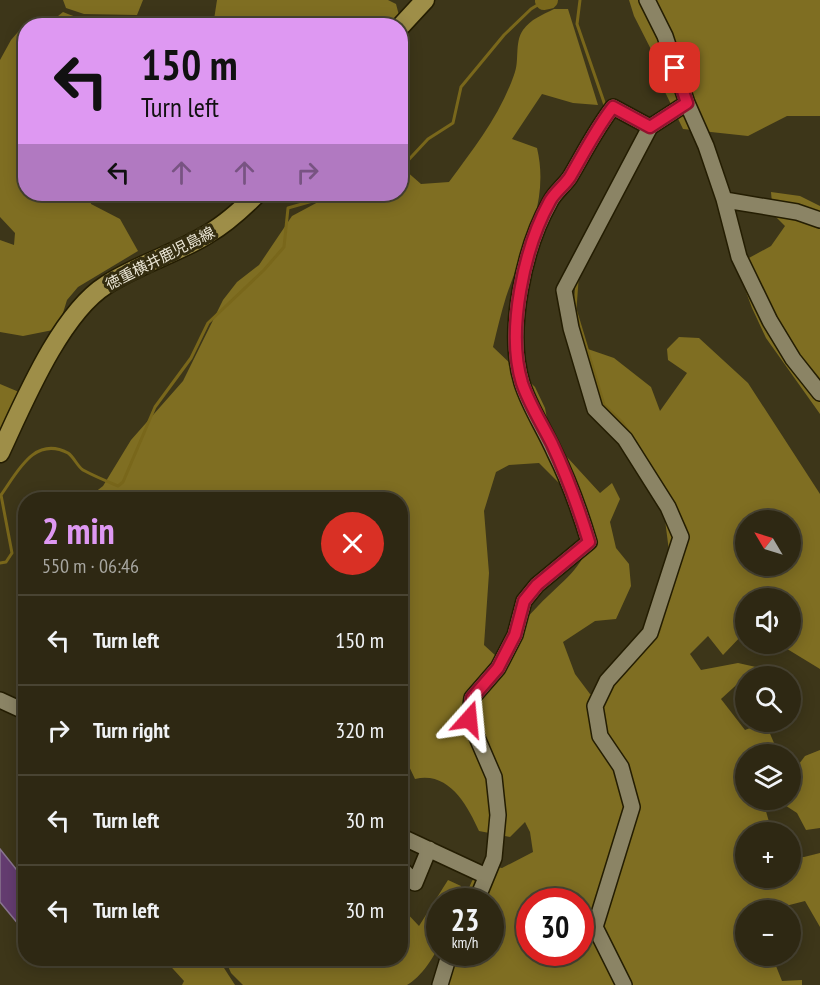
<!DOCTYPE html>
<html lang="en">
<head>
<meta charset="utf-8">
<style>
	body { margin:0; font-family:"PT Sans Narrow","Noto Sans JP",sans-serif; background:#36301c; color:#f1f3f6; height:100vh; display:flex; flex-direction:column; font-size:22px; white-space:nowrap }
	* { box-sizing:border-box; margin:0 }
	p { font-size:20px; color:#a7a6a0 }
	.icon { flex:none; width:33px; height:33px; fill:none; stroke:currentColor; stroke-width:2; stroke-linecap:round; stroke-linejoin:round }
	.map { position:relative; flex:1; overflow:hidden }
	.panel { position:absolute; left:18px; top:492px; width:390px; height:474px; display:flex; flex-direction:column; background:#2e2813; border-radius:24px; box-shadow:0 3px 15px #0003,0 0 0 2px #494433 }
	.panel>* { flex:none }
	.guide { position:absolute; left:18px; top:18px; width:390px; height:183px; border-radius:24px; box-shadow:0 3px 15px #0003,0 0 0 2px #494433; background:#de98f2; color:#111; overflow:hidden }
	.needle { width:39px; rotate:308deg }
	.tools { position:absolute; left:735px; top:510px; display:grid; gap:12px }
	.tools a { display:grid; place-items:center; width:66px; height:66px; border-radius:50%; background:#2e2813; box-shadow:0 3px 15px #0003,0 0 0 2px #494433; font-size:30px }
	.speed { position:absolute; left:426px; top:888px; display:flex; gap:12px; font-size:30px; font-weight:700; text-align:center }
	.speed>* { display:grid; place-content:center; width:78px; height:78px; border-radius:50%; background:#2e2813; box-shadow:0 3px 15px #0003,0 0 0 2px #494433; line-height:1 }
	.speed small { font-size:15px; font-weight:400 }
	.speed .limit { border:9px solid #d22; background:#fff; color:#111 }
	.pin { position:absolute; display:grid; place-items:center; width:51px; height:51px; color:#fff; margin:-26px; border-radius:12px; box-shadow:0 3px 9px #0006 }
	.me { position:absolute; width:66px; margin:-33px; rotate:18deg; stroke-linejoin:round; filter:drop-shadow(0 0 4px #0008) }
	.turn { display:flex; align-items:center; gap:21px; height:126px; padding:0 24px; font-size:27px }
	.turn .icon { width:78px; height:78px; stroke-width:2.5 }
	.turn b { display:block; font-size:42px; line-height:51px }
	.lanes { display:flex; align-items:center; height:57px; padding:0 24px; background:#0003; justify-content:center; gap:30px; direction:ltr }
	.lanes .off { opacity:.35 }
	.round { display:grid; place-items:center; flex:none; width:63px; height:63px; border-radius:32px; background:#36301c }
	.headline { display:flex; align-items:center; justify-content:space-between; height:102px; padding:0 24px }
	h1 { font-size:36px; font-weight:600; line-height:45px; color:#de98f2 }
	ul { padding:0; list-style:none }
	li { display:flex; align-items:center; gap:18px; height:90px; padding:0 24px; border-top:2px solid #494433 }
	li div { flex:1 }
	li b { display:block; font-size:22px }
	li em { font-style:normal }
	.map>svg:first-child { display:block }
</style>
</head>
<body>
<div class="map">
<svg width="820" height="985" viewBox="0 0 820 985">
	<rect width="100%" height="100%" fill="#3d3619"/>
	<path fill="#7f6e22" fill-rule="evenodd" d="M63 0H143L137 15 84 14 66 8Z
		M217 0H388L396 4 400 19 394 26H213Z
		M629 0H820V116H787L748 136 683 129 665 92 662 71 634 16Z
		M554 9H568L598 105 573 103 542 94 512 139 537 148C550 203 523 246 506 297 501 313 497 330 493 347L535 387 545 408 559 483 539 463 509 465 496 472 484 511 489 573 484 645 496 656C510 639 523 621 538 606 566 577 579 573 595 533L567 457 600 493 612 483 620 499 610 522 616 548 629 564 631 586 616 619 595 621 563 642 575 674 590 694 603 693 665 598 670 559 664 512 608 426 582 347 614 358 651 387 660 411 687 373 668 360 667 349 679 337 699 338 748 383 820 494V669L779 644H790V598H746L745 632 723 655 708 636 690 654 701 670 738 663 756 667 721 699 745 730 765 722 777 750 773 754H746V800H790L791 769 796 768 805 756 820 750V828L806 830 797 813 777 800 765 808 772 832H746V878H790L791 857H804L820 853V927L805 901 770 910H746V956H772L782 981 802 980V985H435L442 953 490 952V902L463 901 472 881 484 865 502 868 533 852 530 832 525 822 510 837 479 831C467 805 449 771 415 779L406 760 401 764 400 500H85L103 486 131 440 183 381 223 300 237 282 259 265 292 216 320 201 354 194H400L401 174 405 170 421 184 449 182C474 148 500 115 514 75 520 61 514 43 523 30 531 19 542 15 554 9ZM746 520H790V566H746ZM530 902H580V952H530Z
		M63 12C78 18 92 23 108 23 129 22 149 20 170 25L26 26V194H89L91 204 120 219 138 251 78 287 67 300 58 329 23 336 0 332V240L14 245 15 233 0 217V60L11 40 25 24 47 25Z
		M771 192 800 196 820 206V414L766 338 752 308 736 265 771 246 785 226 773 214Z
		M0 384 19 392 0 434Z
		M448 880 461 886 455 901 440 902C440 913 442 928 440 940 437 955 420 978 407 985H243L231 973 225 959 400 958 401 884 405 891 403 909 419 926Z
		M164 959H221L224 968 235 985H182L184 981Z"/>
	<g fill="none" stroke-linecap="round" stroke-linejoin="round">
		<path stroke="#79671b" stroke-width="3" d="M580 0 577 24 606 108
			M400 169 428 139 453 123 461 87 504 35 531 9 544 1
			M577 281 575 309 604 405 622 422 630 434
			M680 517 686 528 685 532
			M0 563 6 562 12 553 1 495C17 473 34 435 68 453 74 457 77 466 83 470 94 476 106 481 118 486L123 482 155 407 191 358 208 323 264 270 284 247 288 208 337 194
			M659 632 662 620"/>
		<path stroke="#79671b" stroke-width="18" d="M544 1 549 0"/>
	</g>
	<path fill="#643c70" stroke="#89758f" stroke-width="1.5" d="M0 849 20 874 26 870V892L22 895 26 899V920L19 925 0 902Z"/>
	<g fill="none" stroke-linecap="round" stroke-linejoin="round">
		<defs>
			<path id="minor" d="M647 0 665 36 687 103 706 146 724 199 739 257 770 321 793 359 820 393
				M725 200 797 212 820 220
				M0 700 26 712
				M400 836 486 876
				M400 867 415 883 429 849
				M474 902 478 897 494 858 498 815 494 777 469 719 472 698 498 668 515 635 524 601 537 585 589 542C580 512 569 481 555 453 545 430 529 406 522 383 506 331 524 248 550 202 555 192 564 186 570 177 584 153 596 129 613 107L650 127 687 103
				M440 985 450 952
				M624 985 595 927 632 807 621 767 600 736 595 706 607 681 650 633 681 537 668 507 625 439 595 409 571 328 564 290 650 127"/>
			<path id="major" d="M400 27 425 0
				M0 453C23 404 60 314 106 285 138 264 176 254 208 234 227 223 242 209 257 194"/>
		</defs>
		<use href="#minor" stroke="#241d02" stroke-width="18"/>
		<use href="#major" stroke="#241d02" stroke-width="21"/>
		<use href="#minor" stroke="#8b8465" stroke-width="15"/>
		<use href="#major" stroke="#9e8e48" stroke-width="18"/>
	</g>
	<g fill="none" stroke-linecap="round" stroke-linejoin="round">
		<defs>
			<path id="route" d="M469 719 472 698 498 668 515 635 524 601 537 585 589 542C579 509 567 476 552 444 542 424 529 404 522 383 506 331 524 248 550 201 555 192 564 186 570 177 584 153 596 129 613 107L650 127 687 103 675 68"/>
		</defs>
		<use href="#route" stroke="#92132f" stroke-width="15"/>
		<use href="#route" stroke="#e11d48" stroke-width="10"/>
	</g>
	<g text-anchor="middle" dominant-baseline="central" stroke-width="6" stroke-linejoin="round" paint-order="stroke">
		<g font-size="15" fill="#ece7d7" stroke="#332c0f">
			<text transform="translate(160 258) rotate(-27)">徳重横井鹿児島線</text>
		</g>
	</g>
</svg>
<div class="tools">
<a><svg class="needle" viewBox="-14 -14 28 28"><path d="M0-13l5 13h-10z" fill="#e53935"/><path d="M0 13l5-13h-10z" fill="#a7a6a0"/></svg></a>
<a><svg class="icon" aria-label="sound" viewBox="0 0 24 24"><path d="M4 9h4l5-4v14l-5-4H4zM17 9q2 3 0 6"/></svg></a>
<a><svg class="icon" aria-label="search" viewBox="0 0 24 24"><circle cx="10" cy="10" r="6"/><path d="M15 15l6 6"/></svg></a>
<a><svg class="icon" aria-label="layers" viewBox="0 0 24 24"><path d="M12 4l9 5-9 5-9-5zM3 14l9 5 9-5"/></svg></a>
<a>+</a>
<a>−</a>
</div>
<div class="speed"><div>23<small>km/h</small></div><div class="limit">30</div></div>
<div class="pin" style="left:675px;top:68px;background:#d93025"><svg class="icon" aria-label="arrive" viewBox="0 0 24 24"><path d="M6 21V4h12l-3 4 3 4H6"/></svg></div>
<svg class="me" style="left:469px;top:719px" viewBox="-20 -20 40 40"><path d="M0-17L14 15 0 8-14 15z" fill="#e11d48" stroke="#fff" stroke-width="4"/></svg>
<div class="guide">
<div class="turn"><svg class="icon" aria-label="left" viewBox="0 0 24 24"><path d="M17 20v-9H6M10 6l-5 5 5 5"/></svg><div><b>150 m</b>Turn left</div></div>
<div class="lanes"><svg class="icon" aria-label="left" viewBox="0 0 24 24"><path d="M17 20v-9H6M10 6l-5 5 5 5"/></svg><svg class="icon off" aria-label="ahead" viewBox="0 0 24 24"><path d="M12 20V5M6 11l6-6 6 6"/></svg><svg class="icon off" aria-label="ahead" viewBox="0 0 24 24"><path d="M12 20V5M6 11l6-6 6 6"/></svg><svg class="icon off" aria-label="right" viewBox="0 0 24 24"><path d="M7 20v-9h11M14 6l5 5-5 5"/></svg></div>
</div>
<section class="panel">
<div class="headline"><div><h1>2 min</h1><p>550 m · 06:46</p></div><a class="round" style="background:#d93025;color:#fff"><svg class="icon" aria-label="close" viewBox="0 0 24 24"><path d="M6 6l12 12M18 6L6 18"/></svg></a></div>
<ul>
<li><svg class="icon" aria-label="left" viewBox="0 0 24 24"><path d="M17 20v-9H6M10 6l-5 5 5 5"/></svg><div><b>Turn left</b></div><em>150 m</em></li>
<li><svg class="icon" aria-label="right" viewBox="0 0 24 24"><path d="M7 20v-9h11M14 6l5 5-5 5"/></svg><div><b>Turn right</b></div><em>320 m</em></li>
<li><svg class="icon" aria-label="left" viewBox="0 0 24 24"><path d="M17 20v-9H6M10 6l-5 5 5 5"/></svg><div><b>Turn left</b></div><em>30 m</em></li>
<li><svg class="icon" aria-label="left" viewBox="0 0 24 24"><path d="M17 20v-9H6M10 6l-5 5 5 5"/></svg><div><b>Turn left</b></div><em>30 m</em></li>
</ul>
</section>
</div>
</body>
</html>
